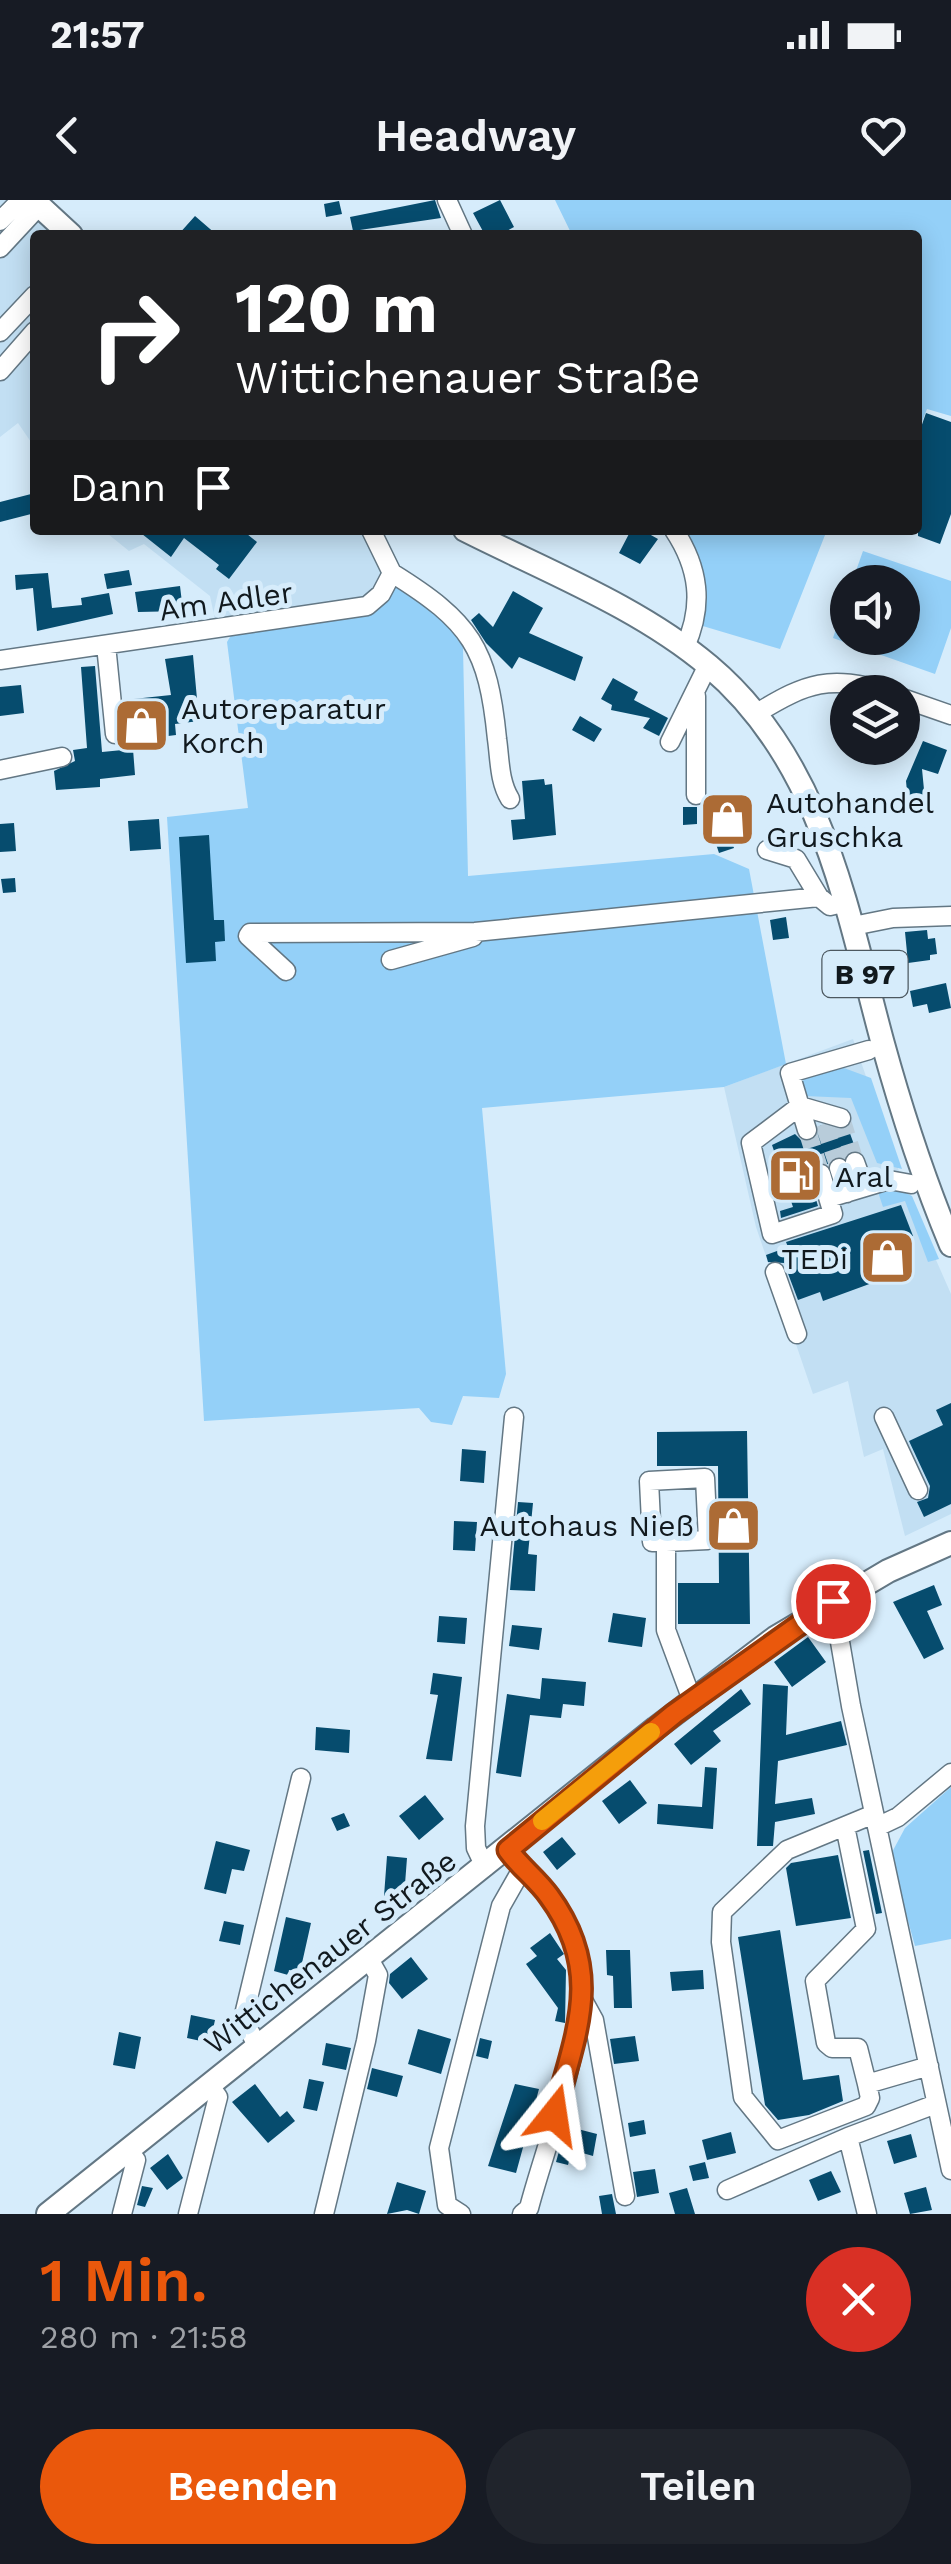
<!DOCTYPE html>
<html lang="de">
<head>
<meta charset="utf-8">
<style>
	body { margin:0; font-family:"Work Sans",sans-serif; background:#20242c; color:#f1f3f6; height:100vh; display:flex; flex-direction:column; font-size:38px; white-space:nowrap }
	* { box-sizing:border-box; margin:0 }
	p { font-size:32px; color:#9ea1a6 }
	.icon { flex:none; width:55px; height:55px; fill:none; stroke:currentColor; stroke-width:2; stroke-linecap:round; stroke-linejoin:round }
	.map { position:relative; height:2014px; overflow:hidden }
	.side { display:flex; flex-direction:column; background:#171b24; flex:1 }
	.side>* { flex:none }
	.banner { position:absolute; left:30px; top:30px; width:892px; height:305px; border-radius:10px; box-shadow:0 5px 25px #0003; background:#202124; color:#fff; overflow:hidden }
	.tools { position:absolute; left:830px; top:365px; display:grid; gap:20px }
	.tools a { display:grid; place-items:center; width:90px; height:90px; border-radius:50%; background:#171b24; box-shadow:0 5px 25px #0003; font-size:50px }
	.pin { position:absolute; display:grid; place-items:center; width:85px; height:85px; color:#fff; margin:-42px; border:5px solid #fff; border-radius:50%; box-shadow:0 2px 10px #0007 }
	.me { position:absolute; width:110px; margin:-55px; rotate:15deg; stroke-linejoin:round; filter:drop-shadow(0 0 8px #0008) }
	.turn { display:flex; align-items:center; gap:35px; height:210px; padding:0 40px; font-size:45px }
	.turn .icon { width:130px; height:130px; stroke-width:2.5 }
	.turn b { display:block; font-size:70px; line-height:85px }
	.then { display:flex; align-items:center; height:95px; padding:0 40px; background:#0003; gap:20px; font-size:38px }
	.round { display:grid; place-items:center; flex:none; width:105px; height:105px; border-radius:52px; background:#20242c }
	.headline { display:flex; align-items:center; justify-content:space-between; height:170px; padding:0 40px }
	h1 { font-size:60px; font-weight:600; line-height:75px; color:#ea580c }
	.action { display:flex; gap:20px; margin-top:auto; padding:20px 40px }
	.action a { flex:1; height:115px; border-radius:60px; background:#ea580c; color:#fff; font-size:40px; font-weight:600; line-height:115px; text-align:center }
	.action a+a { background:#20242c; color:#f1f3f6 }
	.status { display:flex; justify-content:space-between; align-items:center; height:70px; padding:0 50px; background:#171b24; direction:ltr }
	.status svg { height:28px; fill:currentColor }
	header { display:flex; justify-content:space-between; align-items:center; height:130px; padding:0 40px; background:#171b24; font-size:45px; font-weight:600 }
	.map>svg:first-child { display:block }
</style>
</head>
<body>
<div class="status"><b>21:57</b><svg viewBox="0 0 49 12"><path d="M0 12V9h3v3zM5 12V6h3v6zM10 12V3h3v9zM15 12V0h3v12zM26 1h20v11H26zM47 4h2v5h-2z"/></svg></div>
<header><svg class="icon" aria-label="back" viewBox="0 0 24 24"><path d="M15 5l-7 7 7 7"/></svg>Headway<svg class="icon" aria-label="heart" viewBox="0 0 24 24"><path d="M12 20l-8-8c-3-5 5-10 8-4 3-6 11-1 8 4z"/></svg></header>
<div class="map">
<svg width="951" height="2014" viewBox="0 0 951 2014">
	<rect width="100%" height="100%" fill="#d6ecfb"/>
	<path fill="#c2dff3" d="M0 0H30L69 35H35V248L18 223 0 237Z
		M103 330H371L392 373 381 394 217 429 210 396 144 344 129 351Z
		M853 839 907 994 951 1094V1314L905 1336 883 1249 864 1257 848 1181 813 1194 756 1027 724 887Z"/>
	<path fill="#94d0f8" d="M555 0H951V216L927 209 918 232V35H572Z
		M674 330H827L780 449 696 424 697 404Z
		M863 351 951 381V428L935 474 833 438 847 395 848 438H902V382H852Z
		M393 373 454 421 463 448 468 676 714 654 749 669 786 864 724 887 482 908 506 1174 499 1198 463 1196 452 1225 431 1222 419 1208 204 1221 167 617 248 608 227 442 236 427 350 411Z
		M844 868 871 878 902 969 877 963 851 898 805 896 801 884 805 878Z
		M902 991 912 996 939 1059 928 1062 905 1001 883 1007 878 992Z
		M951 1587V1739L915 1746 890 1656 905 1628Z"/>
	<path fill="#064c6e" d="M435 0 441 18 353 31 350 17Z
		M500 0 514 27 499 35H485L473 13Z
		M339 1 342 14 326 17 324 4Z
		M195 16 217 35H178Z
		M926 213 951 222V314L940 344 918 336V236Z
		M35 293V313L0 322V302Z
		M137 330H242L257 342 229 379 216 369 219 365 184 338 171 357Z
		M631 330H642L658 339 640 364 619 353Z
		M129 370 132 385 107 389 104 374Z
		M48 373 52 408 82 405 81 398 109 393 113 414 37 431 33 388 16 390 15 375Z
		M180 386 183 411 138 412 135 392Z
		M513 391 543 408 529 433 583 457 575 481 519 457 512 469 486 443 471 420 479 413 493 427Z
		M193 455 199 521 175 524 176 535 129 541 124 500 171 495 165 459Z
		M95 466 102 552 133 549 135 575 100 579V587L56 590 54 571 75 561 73 550 87 548 81 467Z
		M613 478 638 492 634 500 668 518 659 536 643 528 650 518 611 510 612 505 601 499Z
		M21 485 24 513 0 516V487Z
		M580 516 602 529 594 542 572 530Z
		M923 541 947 550 938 574 922 569 925 600 908 602 906 581Z
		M544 579 545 585 552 584 556 635 513 640 511 620 525 619 522 581Z
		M733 606 738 627 728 630 734 648 719 653 706 614Z
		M683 607H697V624L683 625Z
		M159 619 161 649 130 651 128 621Z
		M14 623 16 651 0 652V624Z
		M209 635 214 720H224L225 741 215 742 216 761 186 763 179 637Z
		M15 678 16 692 3 693 1 679Z
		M786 717 789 738 773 740 770 720Z
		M927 730 928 739 935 738 937 754 930 755V760L908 763 905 732Z
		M946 783 951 808 929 813 927 804 913 807 910 791Z
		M821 925 848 928 856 950 828 964 813 965 809 977 818 1006 781 1018 780 1011 793 1007 772 945 795 934 803 942H811Z
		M901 1005 913 1036 903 1040 913 1068 823 1101 820 1092 798 1100 784 1063 768 1062 766 1055 788 1047 786 1042Z
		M951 1203V1304L924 1317 917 1302 928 1298 930 1286 909 1241 943 1225 936 1210Z
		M747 1231 750 1424H678V1383H719L718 1266H657V1232Z
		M462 1249 486 1251 484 1283 460 1281Z
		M518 1302 533 1303 528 1354 537 1355 535 1391 510 1390Z
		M454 1321 477 1322 475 1351 453 1350Z
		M934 1385 942 1405 927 1411 944 1449 924 1459 893 1402Z
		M613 1413 646 1418 642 1447 608 1442Z
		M439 1416 467 1418 465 1444 437 1442Z
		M512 1425 542 1428 539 1450 509 1446Z
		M808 1437 826 1462 792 1487 774 1462Z
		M433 1473 462 1477 452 1561 426 1559 438 1495 430 1494Z
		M542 1478 586 1482 584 1506 563 1504 561 1518 530 1515 521 1577 496 1573 507 1494 540 1499Z
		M763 1484 788 1486 786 1535 841 1521 847 1545 778 1561 775 1604 812 1598 815 1614 775 1622 773 1646H757Z
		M741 1489 751 1504 713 1531 721 1541 691 1565 674 1544Z
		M316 1527 350 1530 349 1553 315 1550Z
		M705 1567 717 1568 713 1629 657 1624 658 1604 702 1607Z
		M630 1580 647 1603 619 1624 602 1601Z
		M425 1595 444 1619 419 1640 399 1616Z
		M344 1613 350 1626 337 1631 331 1618Z
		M562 1637 576 1654 557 1670 543 1652Z
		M216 1641 250 1650 244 1671 232 1669 226 1694 204 1689Z
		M869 1650 882 1713 876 1714 863 1651Z
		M838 1655 851 1718 796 1726 786 1668 791 1663Z
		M387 1656 407 1658 404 1697 384 1696Z
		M286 1717 311 1723 300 1772 289 1770 288 1775 274 1771Z
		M224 1721 244 1725 240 1745 219 1741Z
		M780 1730 803 1880 839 1875 843 1901 809 1915 778 1920 765 1905 738 1737Z
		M550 1733 564 1754 557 1759 566 1770 565 1823 555 1821 558 1808 526 1764 537 1756 530 1748Z
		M606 1750H630L632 1808H614L613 1776 607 1775Z
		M411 1757 428 1779 402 1799 389 1783 390 1774Z
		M703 1770 704 1789 672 1791 670 1772Z
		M191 1815 215 1820 210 1843 187 1838Z
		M418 1829 451 1839 441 1874 408 1864Z
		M119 1832 141 1837 135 1869 113 1865Z
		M635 1836 639 1861 614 1864 610 1839Z
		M480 1838 492 1841 488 1859 476 1856Z
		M326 1843 351 1848 346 1870 322 1865Z
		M372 1868 403 1876 397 1897 367 1889Z
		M309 1879 324 1882 317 1911 303 1908Z
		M255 1884 280 1917 287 1911 295 1921 268 1943 232 1902Z
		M515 1884 539 1889 516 1973 488 1966Z
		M644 1920 646 1934 630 1937 628 1923Z
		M566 1926 597 1934 593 1956 572 1950 568 1965 556 1962Z
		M731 1932 736 1953 707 1960 702 1940Z
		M911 1934 917 1957 894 1964 887 1941Z
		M168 1954 183 1978 167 1990 150 1968Z
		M705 1962 709 1978 693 1981 689 1966Z
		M655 1969 659 1993 637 1997 633 1972Z
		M831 1971 841 1992 818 2001 809 1980Z
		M397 1982 426 1991 419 2014 407 2010 387 2014Z
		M142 1986 153 1988 145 2007 137 2005Z
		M926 1987 932 2010 910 2014 904 1993Z
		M687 1988 695 2014H675L669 1993Z
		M612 1994 616 2014H602L599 1996Z"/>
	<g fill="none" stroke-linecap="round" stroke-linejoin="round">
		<path stroke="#b8ccda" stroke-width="18" stroke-dasharray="18 9" stroke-linecap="butt" d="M841 918 855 962
			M824 924 839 968
			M807 930 821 974"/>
		<defs>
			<path id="minor" d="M447 0 463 35
				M0 21 21 0
				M0 48 39 6
				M0 132 35 95
				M0 171 35 131
				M674 330C699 368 704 405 685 447
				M392 373C471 422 488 448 497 539 500 560 499 581 510 599
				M106 445 115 534
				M0 460 367 406 381 394 392 373 371 330
				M902 498 951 515
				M757 513C808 482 829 475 888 492
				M670 542 708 465
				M0 570 62 557
				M696 595V496
				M767 650 796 659 819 697
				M853 726 893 718 951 716
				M391 760 473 737
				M286 771 248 736 250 733 475 732 819 697 830 706 847 702
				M800 906 751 943 772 1034 833 1014 821 974
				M800 906 841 918
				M807 930 790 873 869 850
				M855 962 864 987
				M839 968 847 993
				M829 998 889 980 911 984
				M775 1072 797 1134
				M884 1217 918 1290
				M666 1342H652L649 1281 705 1278 708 1340 666 1342V1430L692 1500
				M833 1401 851 1506 951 1970
				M874 1614 787 1650 722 1712 721 1742 743 1897 778 1940 866 1906 870 1898 867 1884 929 1866
				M845 1626 866 1729 815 1781 826 1843 832 1848H858L867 1884
				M877 1627 898 1617 951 1573
				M508 1650C526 1676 551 1694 566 1722 607 1794 549 1931 529 2008L522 2014
				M485 1667 476 1648 475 1626 514 1217
				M583 1800 594 1820 625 1996
				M258 1847 243 1819 301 1578
				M848 1937 867 2014
				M727 1990 848 1937 936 1904
				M122 2014 136 1960 128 1951
				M188 2014 218 1897 210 1886
				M324 2014 366 1841 378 1775 369 1759
				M461 2014 447 2005 439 1948 501 1706 522 1669"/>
			<path id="major" d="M33 0 71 35
				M465 330C546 371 639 407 709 466 823 562 846 708 883 844 902 913 924 980 951 1045
				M48 2014 656 1528 775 1438 888 1371 951 1343"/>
		</defs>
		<use href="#minor" stroke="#637784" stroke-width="21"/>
		<use href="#major" stroke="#637784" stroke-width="26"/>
		<use href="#minor" stroke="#fff" stroke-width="18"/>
		<use href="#major" stroke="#fff" stroke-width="22"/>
	</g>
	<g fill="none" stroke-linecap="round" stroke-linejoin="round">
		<defs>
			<path id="route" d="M554 1915C576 1832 605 1772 549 1696 537 1679 520 1667 508 1650L674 1514 833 1401"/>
		</defs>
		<use href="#route" stroke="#983908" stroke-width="25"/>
		<use href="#route" stroke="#ea580c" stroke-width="18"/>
		<path stroke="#f59e0b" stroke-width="18" d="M542 1621 651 1532"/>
	</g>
	<defs>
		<symbol id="shop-square" viewBox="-11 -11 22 22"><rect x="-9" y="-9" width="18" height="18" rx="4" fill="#ac6b35" stroke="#d6ecfb"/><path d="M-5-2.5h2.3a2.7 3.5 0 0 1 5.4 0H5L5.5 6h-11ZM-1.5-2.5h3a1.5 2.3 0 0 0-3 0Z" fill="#fff"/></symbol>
		<symbol id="fuel-square" viewBox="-11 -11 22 22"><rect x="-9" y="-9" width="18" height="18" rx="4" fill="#ac6b35" stroke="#d6ecfb"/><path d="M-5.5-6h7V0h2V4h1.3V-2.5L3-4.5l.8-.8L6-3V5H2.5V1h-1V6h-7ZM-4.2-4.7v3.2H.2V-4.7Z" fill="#fff"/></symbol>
	</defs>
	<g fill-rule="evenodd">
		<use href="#shop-square" x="110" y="494" width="63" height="63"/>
		<use href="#shop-square" x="696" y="588" width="63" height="63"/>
		<use href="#fuel-square" x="764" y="944" width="63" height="63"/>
		<use href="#shop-square" x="856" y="1026" width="63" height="63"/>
		<use href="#shop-square" x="702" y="1294" width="63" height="63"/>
	</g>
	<g text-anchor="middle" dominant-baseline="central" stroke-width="10" stroke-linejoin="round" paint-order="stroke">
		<rect fill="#d6ecfb" stroke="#4c5860" stroke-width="2.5" x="822.5" y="751" width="85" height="46" rx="8"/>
		<g font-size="28" font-weight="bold" fill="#11191e">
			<text x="865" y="774">B 97</text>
		</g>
		<g font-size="30" fill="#11191e" stroke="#d6ecfb">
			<text transform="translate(226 401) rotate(-8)">Am Adler</text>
			<text transform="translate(330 1752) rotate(-38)">Wittichenauer Straße</text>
		</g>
		<g font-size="30" fill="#11191e" stroke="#d6ecfb" text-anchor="start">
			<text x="181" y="508">Autoreparatur<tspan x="181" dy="34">Korch</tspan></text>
			<text x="766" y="602">Autohandel<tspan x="766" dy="34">Gruschka</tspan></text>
			<text x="835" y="976">Aral</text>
			<text x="848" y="1058" text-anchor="end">TEDi</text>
			<text x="694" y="1325" text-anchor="end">Autohaus Nieß</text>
		</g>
	</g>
</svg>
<div class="tools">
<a><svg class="icon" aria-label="sound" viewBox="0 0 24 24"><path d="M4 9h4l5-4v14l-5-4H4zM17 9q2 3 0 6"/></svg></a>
<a><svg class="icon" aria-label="layers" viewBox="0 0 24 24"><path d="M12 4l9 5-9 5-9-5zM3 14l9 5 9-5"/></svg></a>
</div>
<div class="pin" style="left:833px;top:1401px;background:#d93025"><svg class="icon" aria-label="arrive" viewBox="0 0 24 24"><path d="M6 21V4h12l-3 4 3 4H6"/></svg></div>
<svg class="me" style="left:554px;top:1915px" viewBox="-20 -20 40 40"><path d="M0-17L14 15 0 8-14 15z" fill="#ea580c" stroke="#fff" stroke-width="4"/></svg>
<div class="banner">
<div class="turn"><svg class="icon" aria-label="right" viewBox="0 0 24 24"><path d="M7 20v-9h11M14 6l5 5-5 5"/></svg><div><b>120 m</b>Wittichenauer Straße</div></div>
<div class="then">Dann<svg class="icon" aria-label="arrive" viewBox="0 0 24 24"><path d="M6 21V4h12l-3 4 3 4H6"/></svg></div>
</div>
</div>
<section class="side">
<div class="headline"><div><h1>1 Min.</h1><p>280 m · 21:58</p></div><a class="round" style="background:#d93025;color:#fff"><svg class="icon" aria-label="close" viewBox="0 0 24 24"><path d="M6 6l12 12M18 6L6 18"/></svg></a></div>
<div class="action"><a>Beenden</a><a>Teilen</a></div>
</section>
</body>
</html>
